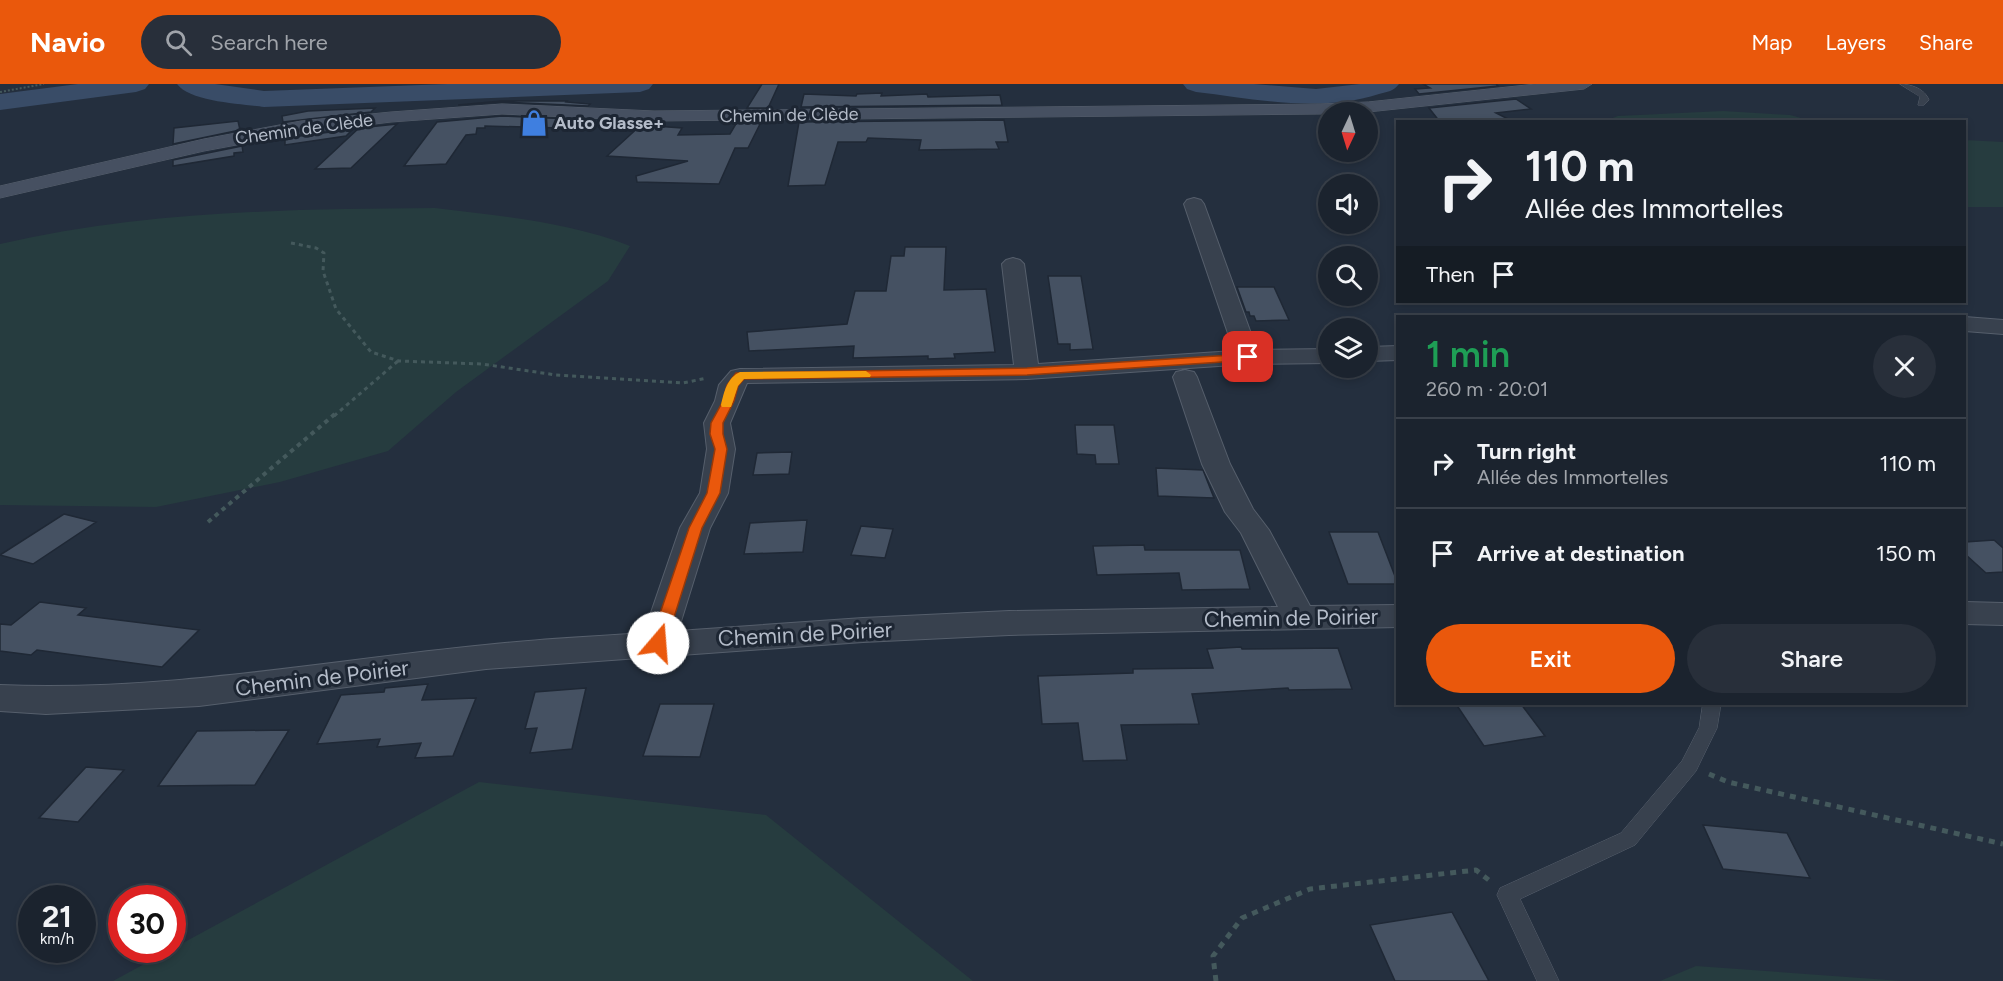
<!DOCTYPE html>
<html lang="en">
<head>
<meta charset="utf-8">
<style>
	body { margin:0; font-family:Figtree,sans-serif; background:#282f3a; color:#f1f3f6; height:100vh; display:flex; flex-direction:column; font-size:22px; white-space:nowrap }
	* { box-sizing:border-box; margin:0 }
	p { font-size:20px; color:#a0a4aa }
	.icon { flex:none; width:33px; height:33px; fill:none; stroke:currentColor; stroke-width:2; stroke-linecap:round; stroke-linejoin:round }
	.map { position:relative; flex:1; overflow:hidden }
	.side { position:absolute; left:1396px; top:231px; width:570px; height:390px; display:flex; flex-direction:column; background:#1b232e; border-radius:0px; box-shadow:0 3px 9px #0003,0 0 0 2px #39404a }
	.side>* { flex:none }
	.hud { position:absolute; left:1396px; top:36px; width:570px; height:183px; border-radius:0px; box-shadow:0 3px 9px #0003,0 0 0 2px #39404a; background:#1b232e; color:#f1f3f6; overflow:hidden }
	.needle { width:39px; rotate:184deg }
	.buttons { position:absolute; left:1318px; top:18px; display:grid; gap:12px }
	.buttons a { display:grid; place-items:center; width:60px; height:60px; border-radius:50%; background:#1b232e; box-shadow:0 3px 9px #0003,0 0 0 2px #39404a; font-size:30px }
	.speed { position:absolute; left:18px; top:801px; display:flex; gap:12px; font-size:30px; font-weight:700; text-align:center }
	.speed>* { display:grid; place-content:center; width:78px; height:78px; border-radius:50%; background:#1b232e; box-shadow:0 3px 9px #0003,0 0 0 2px #39404a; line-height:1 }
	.speed small { font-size:15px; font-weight:400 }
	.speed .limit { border:9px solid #d22; background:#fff; color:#111 }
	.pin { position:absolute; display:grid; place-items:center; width:51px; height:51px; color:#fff; margin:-26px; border-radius:12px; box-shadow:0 3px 9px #0006 }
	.me { position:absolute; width:66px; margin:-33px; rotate:18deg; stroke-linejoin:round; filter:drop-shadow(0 0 4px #0008) }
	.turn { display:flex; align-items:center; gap:21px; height:126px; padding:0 30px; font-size:27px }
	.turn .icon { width:78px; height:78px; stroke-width:2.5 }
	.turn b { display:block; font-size:42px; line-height:51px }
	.then { display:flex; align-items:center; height:57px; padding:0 30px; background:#0003; gap:12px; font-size:22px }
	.round { display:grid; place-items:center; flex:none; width:63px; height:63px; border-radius:32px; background:#282f3a }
	.overview { display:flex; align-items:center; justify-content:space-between; height:102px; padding:0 30px }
	h1 { font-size:36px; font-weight:600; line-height:45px; color:#1e9e55 }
	.primary-button { display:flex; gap:12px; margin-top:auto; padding:12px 30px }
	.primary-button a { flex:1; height:69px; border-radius:36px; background:#ea580c; color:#fff; font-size:24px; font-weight:600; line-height:69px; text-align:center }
	.primary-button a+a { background:#282f3a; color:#f1f3f6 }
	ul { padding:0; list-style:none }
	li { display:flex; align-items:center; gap:18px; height:90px; padding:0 30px; border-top:2px solid #39404a }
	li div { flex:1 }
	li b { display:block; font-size:22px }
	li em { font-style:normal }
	header { display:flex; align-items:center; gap:36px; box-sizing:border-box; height:84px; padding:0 30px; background:#ea580c; color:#fff }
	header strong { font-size:28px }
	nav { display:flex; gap:33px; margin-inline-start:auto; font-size:21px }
	.search { width:420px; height:54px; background:#282f3a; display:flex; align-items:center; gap:15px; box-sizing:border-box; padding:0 21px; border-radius:33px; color:#a0a4aa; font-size:22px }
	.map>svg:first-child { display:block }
</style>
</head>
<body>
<header>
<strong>Navio</strong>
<div class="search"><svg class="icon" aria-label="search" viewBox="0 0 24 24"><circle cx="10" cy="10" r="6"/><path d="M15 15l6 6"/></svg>Search here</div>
<nav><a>Map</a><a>Layers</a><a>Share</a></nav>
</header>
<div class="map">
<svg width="2003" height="897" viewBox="0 0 2003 897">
	<rect width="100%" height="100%" fill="#242f3e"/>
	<path fill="#263c3f" d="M1723 27 1790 31 1812 37H1605L1618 32Z
		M1965 56 2003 58V123H1965Z
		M435 124C500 132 569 138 630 162L608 197 456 308 388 367 280 398 156 423 0 421V160C143 127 290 125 435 124Z
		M479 698 766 731 973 897H113Z
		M1696 882 1902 897H1660Z"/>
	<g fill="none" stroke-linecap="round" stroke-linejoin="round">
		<path fill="#394c67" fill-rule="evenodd" d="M78 0H149L145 5 136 8 0 26V10Z
			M177 0H215L264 7 447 0H653L649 5 640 8 264 23C243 20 190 18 177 0Z
			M1183 0H1254L1316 5 1360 0H1399C1394 7 1387 8 1379 10 1319 29 1256 15 1196 8L1187 5Z"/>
	</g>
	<path fill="#455162" stroke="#1f2835" stroke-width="1.5" d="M762 0H779L768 24H747Z
		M1423 0H1496L1498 2 1419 10 1415 5 1430 4Z
		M882 9 881 12 927 10 928 13 1000 11 1002 21 801 23 804 10 856 12 857 10Z
		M1516 15 1531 25 1496 29 1514 38H1440L1429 24Z
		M501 17H567L566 18 590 20 588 22 502 18 458 21Z
		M375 24 371 28 283 38 282 32 308 27Z
		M502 32 571 35 560 44 485 42V44H477L476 50 466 51 446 80 404 82 437 38Z
		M1004 36 1008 58H996L999 65 919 66 921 56 868 54 866 58H838L825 101 788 102 799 38Z
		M238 37 240 46 173 60 174 44Z
		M737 38H761L748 64H735L719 100 637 98 636 92 688 77 607 72 641 41 682 44 678 51 730 50Z
		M397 40 351 84 315 85 359 44Z
		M353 45 346 52 285 61V54Z
		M242 62 243 68 234 69V72L173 82V76Z
		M905 163H946L944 206 986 205 995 268 954 270 955 274 928 275V272L853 274 854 262 749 267 747 248 847 240 855 207H886L891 172H904Z
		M1048 192H1081L1093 265 1070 266V260H1058Z
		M1237 203H1274L1289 236 1256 237 1254 232H1250L1249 228H1246Z
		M1075 341H1114L1119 380H1096L1095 371 1077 370Z
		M792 368 789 390 753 391 757 369Z
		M1156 384 1203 386 1214 414 1158 412Z
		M64 430 96 438 33 480 0 471Z
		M807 436 803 468 744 470 750 439Z
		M861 442 893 445 885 474 851 471Z
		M1329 448H1378L1398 500H1348Z
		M1994 456 2003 464V488L1986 489 1965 470V458Z
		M1144 461 1145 466H1240L1250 505 1182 506 1179 489 1097 491 1093 462Z
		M40 518 86 524 78 531 199 546 162 583 37 566 31 571 0 567V540L11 541Z
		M1241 563 1242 565 1338 564 1352 605 1289 606 1288 604 1192 610 1199 640 1121 641 1127 676 1083 677 1078 639 1042 640 1038 592 1133 589V585L1213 584 1207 565Z
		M428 600 422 616 476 614 453 672 415 674 421 659 377 663 380 655 317 660 341 611 384 608 385 604Z
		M586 604 572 665 530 669 537 644 525 645 535 608Z
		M660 620H714L700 673 643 672Z
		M1456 620H1521L1545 652 1484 662Z
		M289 646 255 701 158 702 197 647Z
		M86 683 124 686 78 738 39 734Z
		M1703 741 1787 749 1810 794 1723 785Z
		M1452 828 1489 897H1395L1370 841Z"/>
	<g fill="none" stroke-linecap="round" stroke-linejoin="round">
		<defs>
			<path id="lane" d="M1900 0C1911 0 1925 5 1929 16L1924 21H1918L1920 13Z
				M1703 620H1721L1717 644 1696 687 1635 761 1520 815 1559 897H1537L1497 811 1500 804 1621 749 1682 677 1699 644Z"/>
			<path id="street" d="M1194 114 1201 116 1204 120 1257 266 1329 265V279L1248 280 1027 295 747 299 730 339 735 365 728 409 710 444 678 547 863 534 1009 527 1278 523 1241 449 1225 428 1202 380 1173 293 1176 288 1185 286 1194 288 1197 293 1230 380 1253 425 1269 446 1310 522 1398 521V543L1009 551 863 558 486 585 199 622 46 630 0 627V601C165 608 322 577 485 561 538 555 591 553 644 549L680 444 700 409 707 365 704 339 715 317 719 301 731 287 740 285 1014 281 1002 180 1006 176 1013 174 1020 176 1024 180 1038 280 1234 267 1184 120 1187 116Z
				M1965 233 2003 236V250L1965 247Z
				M1398 262V276L1368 277V263Z
				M1965 518 2003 519V541L1965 540Z"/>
			<path id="secondary" d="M1536 0H1592L1584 5 1368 28 1320 30 654 37 502 30 391 38 301 49 204 67 0 114V102L204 55 301 37 391 28 502 20 654 27 1320 20 1368 18Z"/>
		</defs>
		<use href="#lane" stroke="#565f6c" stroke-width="1"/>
		<use href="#street" stroke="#565f6c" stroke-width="2"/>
		<use href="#secondary" stroke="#565f6c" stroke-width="1"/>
		<path stroke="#44595c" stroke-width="2" stroke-dasharray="2 2" stroke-linecap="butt" d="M0 8 44 0"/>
		<path stroke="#44595c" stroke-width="3" stroke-dasharray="4 4" stroke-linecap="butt" d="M291 159 316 164 324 169 323 187 336 225 371 268 399 277 482 280 556 291 683 299 707 294
			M334 332 398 277"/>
		<path stroke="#44595c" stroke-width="4" stroke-dasharray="4.5 4.5" stroke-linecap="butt" d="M208 438 335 330"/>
		<path stroke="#44595c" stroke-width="5" stroke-dasharray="6 6" stroke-linecap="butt" d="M1709 690 1728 698 2003 760
			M1216 897 1213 872 1242 834 1310 805 1476 786 1490 797"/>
		<use href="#lane" fill="#38414e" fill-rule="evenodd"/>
		<use href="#street" fill="#38414e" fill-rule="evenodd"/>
		<use href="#secondary" fill="#465061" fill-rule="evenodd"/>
	</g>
	<path fill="#ea580c" stroke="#983908" stroke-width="1.5" d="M1248 270 1252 271V276L1027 291 744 295 738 302 734 317 723 339V350L727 365 720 409 702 444 666 559 663 563H652L650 559 689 444 707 409 715 365 710 350 711 339 723 317 727 301 736 289 1027 284Z"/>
	<path fill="#f59e0b" d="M866 287 871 291 870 293 744 295 738 302 731 323H722L721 321C724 308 727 294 740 288Z"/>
	<defs>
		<symbol id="shop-bare" viewBox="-9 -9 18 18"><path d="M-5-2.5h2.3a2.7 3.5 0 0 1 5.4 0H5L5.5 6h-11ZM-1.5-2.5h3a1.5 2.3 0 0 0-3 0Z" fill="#3f7fe0" stroke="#1d2633" stroke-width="2.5" paint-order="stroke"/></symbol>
	</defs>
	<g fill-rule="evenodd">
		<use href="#shop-bare" x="515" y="20" width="38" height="38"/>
	</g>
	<g text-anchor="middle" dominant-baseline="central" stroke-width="6" stroke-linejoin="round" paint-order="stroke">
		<g font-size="18" fill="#b4bcc9" stroke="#1d2633">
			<text transform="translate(789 31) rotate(-1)">Chemin de Clède</text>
			<text transform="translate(304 45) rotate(-8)">Chemin de Clède</text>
		</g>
		<g font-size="18" font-weight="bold" fill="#b4bcc9" stroke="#1d2633" text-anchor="start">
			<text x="554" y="39">Auto Glasse+</text>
		</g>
		<g font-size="22" fill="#b4bcc9" stroke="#1d2633">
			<text transform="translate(1291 534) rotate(-1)">Chemin de Poirier</text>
			<text transform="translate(805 550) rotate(-3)">Chemin de Poirier</text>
			<text transform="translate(322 594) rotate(-7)">Chemin de Poirier</text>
		</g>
	</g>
</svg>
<div class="buttons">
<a><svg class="needle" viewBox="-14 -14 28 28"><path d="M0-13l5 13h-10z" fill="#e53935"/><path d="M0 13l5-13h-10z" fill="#a0a4aa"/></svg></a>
<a><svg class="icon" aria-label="sound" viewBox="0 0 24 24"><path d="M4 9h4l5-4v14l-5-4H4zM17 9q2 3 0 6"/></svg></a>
<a><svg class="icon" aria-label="search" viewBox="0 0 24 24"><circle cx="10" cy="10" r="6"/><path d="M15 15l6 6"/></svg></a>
<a><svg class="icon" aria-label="layers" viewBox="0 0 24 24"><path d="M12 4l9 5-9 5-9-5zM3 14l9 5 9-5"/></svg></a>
</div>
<div class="speed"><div>21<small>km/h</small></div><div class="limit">30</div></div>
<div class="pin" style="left:1248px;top:273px;background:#d93025"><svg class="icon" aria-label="arrive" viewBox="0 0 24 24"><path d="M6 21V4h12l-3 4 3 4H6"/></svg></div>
<svg class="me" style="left:658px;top:559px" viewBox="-20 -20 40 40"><circle r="19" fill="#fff"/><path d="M0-13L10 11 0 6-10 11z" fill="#ea580c"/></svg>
<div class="hud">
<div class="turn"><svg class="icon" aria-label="right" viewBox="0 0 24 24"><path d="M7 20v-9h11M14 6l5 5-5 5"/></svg><div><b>110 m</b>Allée des Immortelles</div></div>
<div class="then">Then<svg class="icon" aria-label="arrive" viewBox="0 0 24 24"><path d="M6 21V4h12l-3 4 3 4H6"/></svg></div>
</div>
<section class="side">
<div class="overview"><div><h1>1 min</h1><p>260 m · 20:01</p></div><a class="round"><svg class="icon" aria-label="close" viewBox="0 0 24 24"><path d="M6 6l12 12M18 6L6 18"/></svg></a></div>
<ul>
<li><svg class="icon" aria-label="right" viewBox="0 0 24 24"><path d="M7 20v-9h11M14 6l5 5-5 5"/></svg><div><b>Turn right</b><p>Allée des Immortelles</p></div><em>110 m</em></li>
<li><svg class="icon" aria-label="arrive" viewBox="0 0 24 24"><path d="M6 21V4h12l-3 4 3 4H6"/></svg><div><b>Arrive at destination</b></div><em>150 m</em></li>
</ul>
<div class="primary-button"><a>Exit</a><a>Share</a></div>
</section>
</div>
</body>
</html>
